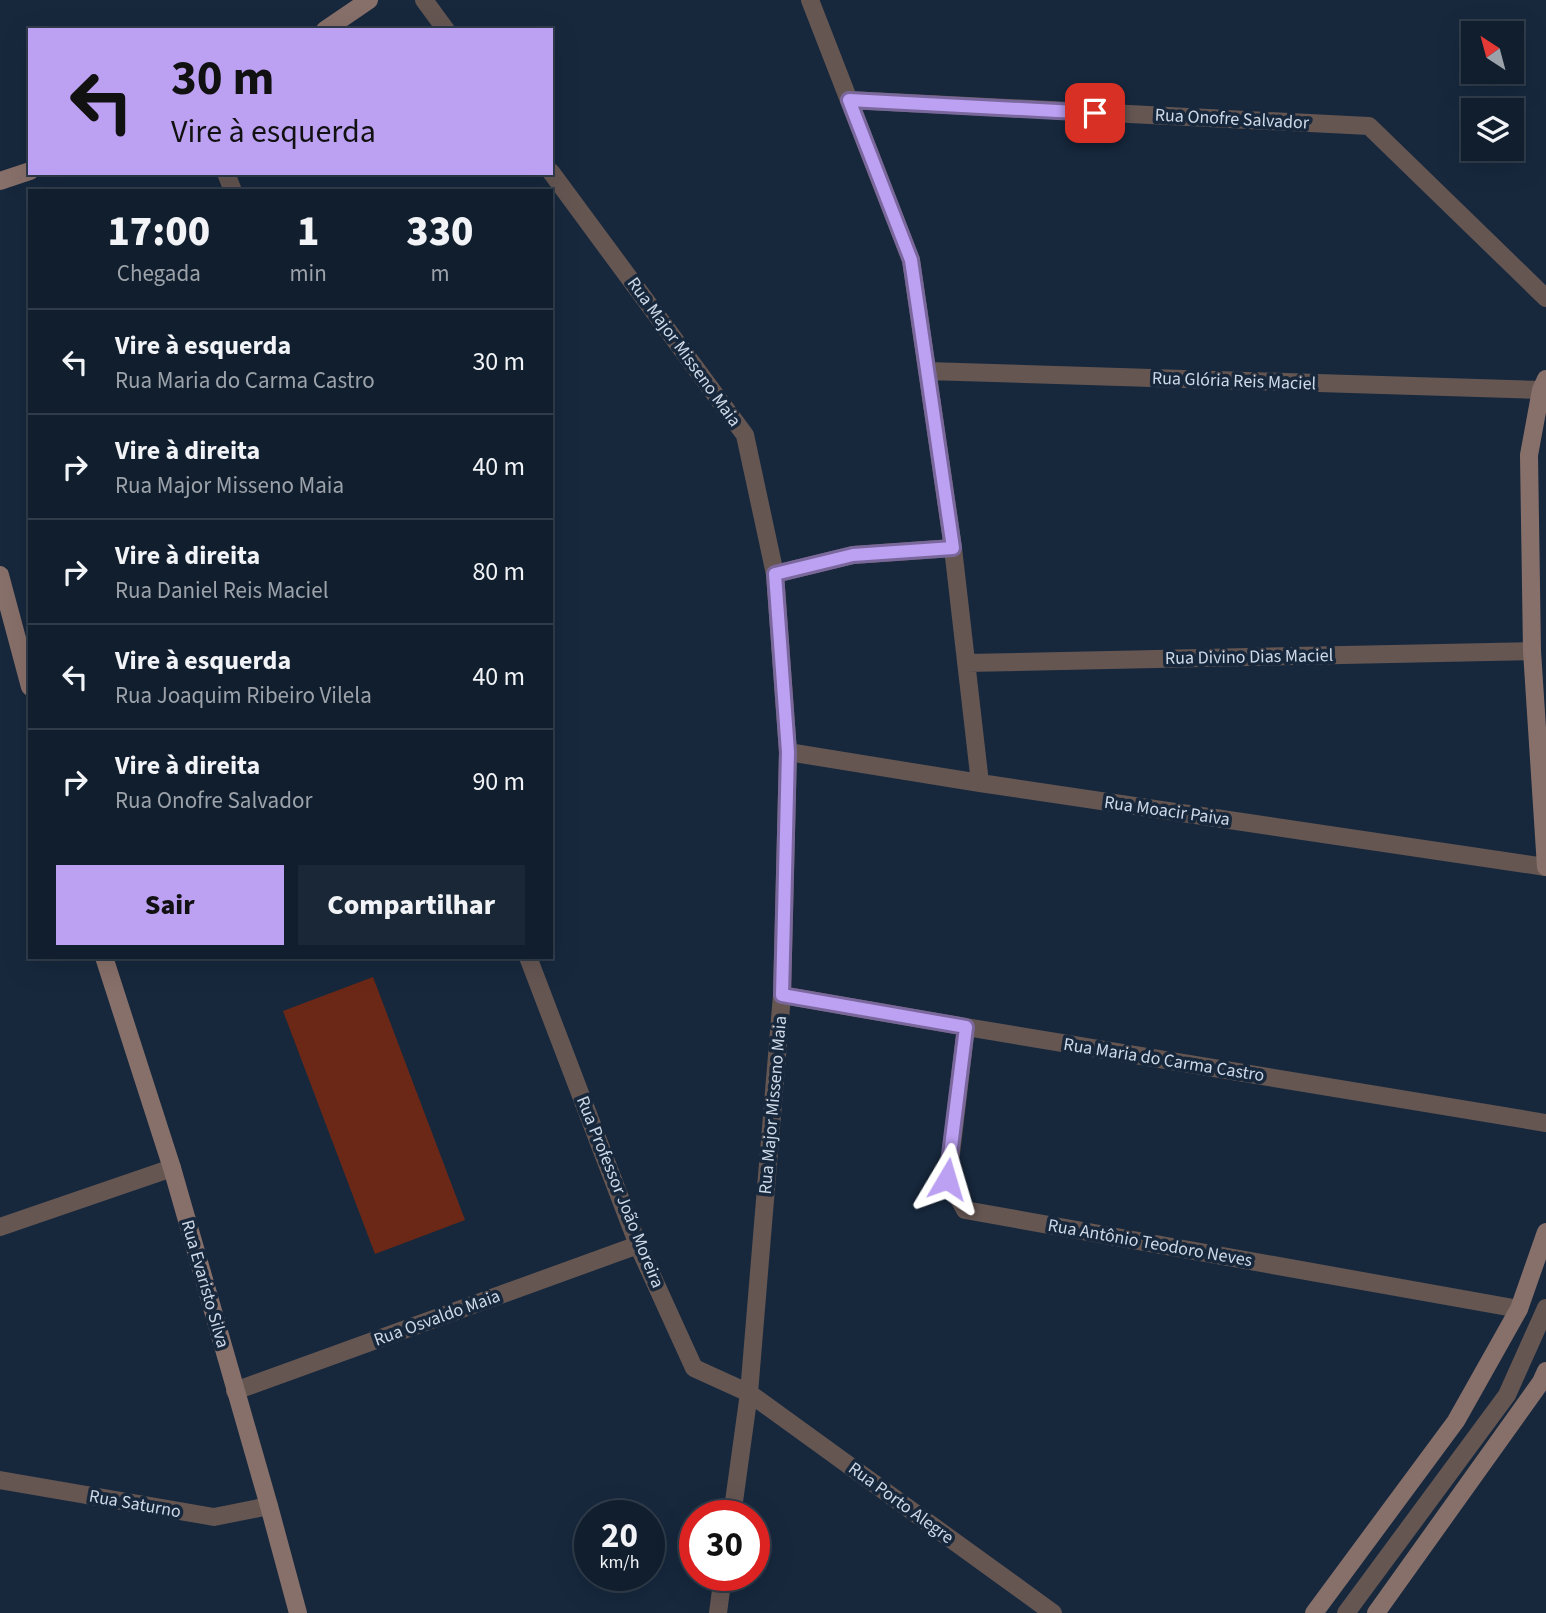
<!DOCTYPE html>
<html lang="pt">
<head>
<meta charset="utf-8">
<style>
	body { margin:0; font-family:"Source Sans 3",sans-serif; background:#1a2736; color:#f1f3f6; height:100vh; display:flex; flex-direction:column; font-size:26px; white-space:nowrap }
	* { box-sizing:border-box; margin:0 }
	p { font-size:23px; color:#9ca2aa }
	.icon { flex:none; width:38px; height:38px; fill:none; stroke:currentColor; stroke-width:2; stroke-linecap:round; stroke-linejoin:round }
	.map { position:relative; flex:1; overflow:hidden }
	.details { position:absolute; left:28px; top:189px; width:525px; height:770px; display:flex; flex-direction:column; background:#111e2e; border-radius:0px; box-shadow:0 7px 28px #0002,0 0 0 2px #303c4a }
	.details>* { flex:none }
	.banner { position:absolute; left:28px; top:28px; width:525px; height:147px; border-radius:0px; box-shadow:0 7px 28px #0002,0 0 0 2px #303c4a; background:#bca0f2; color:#111; overflow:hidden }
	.needle { width:46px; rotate:324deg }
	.buttons { position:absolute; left:1461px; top:21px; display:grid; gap:14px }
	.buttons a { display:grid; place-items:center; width:63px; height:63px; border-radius:0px; background:#111e2e; box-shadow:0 7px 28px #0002,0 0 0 2px #303c4a; font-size:35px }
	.speed { position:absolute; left:574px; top:1500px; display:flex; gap:14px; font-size:35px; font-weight:700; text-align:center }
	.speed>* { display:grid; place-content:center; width:91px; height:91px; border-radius:50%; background:#111e2e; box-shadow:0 7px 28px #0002,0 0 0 2px #303c4a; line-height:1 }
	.speed small { font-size:18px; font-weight:400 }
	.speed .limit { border:10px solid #d22; background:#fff; color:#111 }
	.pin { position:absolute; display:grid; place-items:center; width:60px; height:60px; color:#fff; margin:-30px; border-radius:14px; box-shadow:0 4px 10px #0006 }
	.me { position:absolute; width:77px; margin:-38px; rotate:7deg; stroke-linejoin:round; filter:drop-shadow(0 0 5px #0008) }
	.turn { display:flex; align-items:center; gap:24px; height:147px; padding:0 28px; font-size:32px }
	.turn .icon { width:91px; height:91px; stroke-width:2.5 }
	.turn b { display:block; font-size:49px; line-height:60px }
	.eta { display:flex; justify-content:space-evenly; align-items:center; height:119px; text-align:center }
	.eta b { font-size:42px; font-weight:800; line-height:49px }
	.primary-button { display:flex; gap:14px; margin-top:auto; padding:14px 28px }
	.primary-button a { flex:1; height:80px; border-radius:0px; background:#bca0f2; color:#111; font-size:28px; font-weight:800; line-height:80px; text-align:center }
	.primary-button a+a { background:#1a2736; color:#f1f3f6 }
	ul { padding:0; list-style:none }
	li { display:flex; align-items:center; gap:21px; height:105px; padding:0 28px; border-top:2px solid #303c4a }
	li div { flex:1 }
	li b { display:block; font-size:26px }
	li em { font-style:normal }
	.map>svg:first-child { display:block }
</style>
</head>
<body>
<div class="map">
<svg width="1546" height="1613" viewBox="0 0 1546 1613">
	<rect width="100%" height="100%" fill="#17283d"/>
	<path fill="#6c2816" d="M373 977 465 1220 375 1254 283 1011Z"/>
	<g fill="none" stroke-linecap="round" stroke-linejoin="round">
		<path stroke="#655652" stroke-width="18" d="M424 0 446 30
			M810 0 911 260 953 548 980 783
			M849 100 1369 126 1546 298
			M551 172 745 435 775 574 788 752 782 995 749 1393 732 1516
			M226 173 233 191
			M927 371 1541 390
			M775 574 853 555 953 548
			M966 663 1532 651
			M788 752 980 783 1546 867
			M528 957 638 1245 694 1368 749 1393 1053 1613
			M782 995 966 1027 1546 1123
			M966 1027 948 1179 965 1210 1519 1309
			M0 1227 172 1168
			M235 1391 638 1245
			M0 1480 214 1517 269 1506
			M718 1613 723 1575
			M1346 1613 1507 1395 1546 1308"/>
		<path stroke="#88706a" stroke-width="18" d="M325 30 369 0
			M0 181 30 171
			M1546 379 1541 390 1529 455 1532 651 1546 867
			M0 575 30 687
			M104 957 172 1168 269 1506 298 1613
			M1314 1613 1456 1421 1519 1309 1546 1232
			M1376 1613 1541 1382 1546 1371"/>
	</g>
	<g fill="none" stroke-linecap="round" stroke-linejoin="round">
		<defs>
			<path id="route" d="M947 1179 966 1027 782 995 788 752 775 574 853 555 953 548 911 260 849 100 1095 113"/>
		</defs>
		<use href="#route" stroke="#7a689d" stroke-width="18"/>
		<use href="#route" stroke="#bca0f2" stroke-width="12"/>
	</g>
	<g text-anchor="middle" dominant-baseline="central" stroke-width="7" stroke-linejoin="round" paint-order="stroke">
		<g font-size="18" fill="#ced9e8" stroke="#17283d">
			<text transform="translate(1232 119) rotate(3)">Rua Onofre Salvador</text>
			<text transform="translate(684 352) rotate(54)">Rua Major Misseno Maia</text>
			<text transform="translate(1234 381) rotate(2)">Rua Glória Reis Maciel</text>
			<text transform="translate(1249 657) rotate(-1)">Rua Divino Dias Maciel</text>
			<text transform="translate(1167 811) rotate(8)">Rua Moacir Paiva</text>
			<text transform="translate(1164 1060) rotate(9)">Rua Maria do Carma Castro</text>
			<text transform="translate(773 1105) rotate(-85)">Rua Major Misseno Maia</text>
			<text transform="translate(620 1192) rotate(68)">Rua Professor João Moreira</text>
			<text transform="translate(1150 1243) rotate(10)">Rua Antônio Teodoro Neves</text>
			<text transform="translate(205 1284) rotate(74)">Rua Evaristo Silva</text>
			<text transform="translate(437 1318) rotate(-20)">Rua Osvaldo Maia</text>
			<text transform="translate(901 1503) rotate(36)">Rua Porto Alegre</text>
			<text transform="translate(135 1504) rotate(10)">Rua Saturno</text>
		</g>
	</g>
</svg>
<div class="buttons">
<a><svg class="needle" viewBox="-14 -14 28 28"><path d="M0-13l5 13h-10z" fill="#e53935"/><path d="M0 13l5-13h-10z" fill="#9ca2aa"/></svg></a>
<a><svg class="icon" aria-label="layers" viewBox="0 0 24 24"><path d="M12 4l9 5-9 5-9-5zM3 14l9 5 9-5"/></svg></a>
</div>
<div class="speed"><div>20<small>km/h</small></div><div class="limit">30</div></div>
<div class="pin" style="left:1095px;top:113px;background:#d93025"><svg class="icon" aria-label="arrive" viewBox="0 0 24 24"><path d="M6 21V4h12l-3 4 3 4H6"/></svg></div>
<svg class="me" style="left:947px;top:1179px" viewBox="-20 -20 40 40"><path d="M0-17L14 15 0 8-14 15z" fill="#bca0f2" stroke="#fff" stroke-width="4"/></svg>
<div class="banner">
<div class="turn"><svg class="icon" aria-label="left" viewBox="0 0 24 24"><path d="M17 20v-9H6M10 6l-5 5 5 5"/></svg><div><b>30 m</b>Vire à esquerda</div></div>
</div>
<section class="details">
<div class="eta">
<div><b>17:00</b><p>Chegada</p></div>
<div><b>1</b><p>min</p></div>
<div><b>330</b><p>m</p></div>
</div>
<ul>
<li><svg class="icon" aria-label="left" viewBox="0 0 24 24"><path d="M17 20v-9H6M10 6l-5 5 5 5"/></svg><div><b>Vire à esquerda</b><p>Rua Maria do Carma Castro</p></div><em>30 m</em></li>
<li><svg class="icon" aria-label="right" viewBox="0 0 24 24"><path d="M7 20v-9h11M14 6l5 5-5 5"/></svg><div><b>Vire à direita</b><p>Rua Major Misseno Maia</p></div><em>40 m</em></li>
<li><svg class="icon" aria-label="right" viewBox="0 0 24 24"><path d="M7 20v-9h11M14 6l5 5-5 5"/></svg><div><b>Vire à direita</b><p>Rua Daniel Reis Maciel</p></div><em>80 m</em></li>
<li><svg class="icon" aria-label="left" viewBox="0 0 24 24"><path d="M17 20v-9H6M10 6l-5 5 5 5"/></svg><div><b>Vire à esquerda</b><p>Rua Joaquim Ribeiro Vilela</p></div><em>40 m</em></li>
<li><svg class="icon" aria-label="right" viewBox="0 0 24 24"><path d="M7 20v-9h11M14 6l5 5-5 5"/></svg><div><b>Vire à direita</b><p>Rua Onofre Salvador</p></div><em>90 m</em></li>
</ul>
<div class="primary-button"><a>Sair</a><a>Compartilhar</a></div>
</section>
</div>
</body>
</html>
